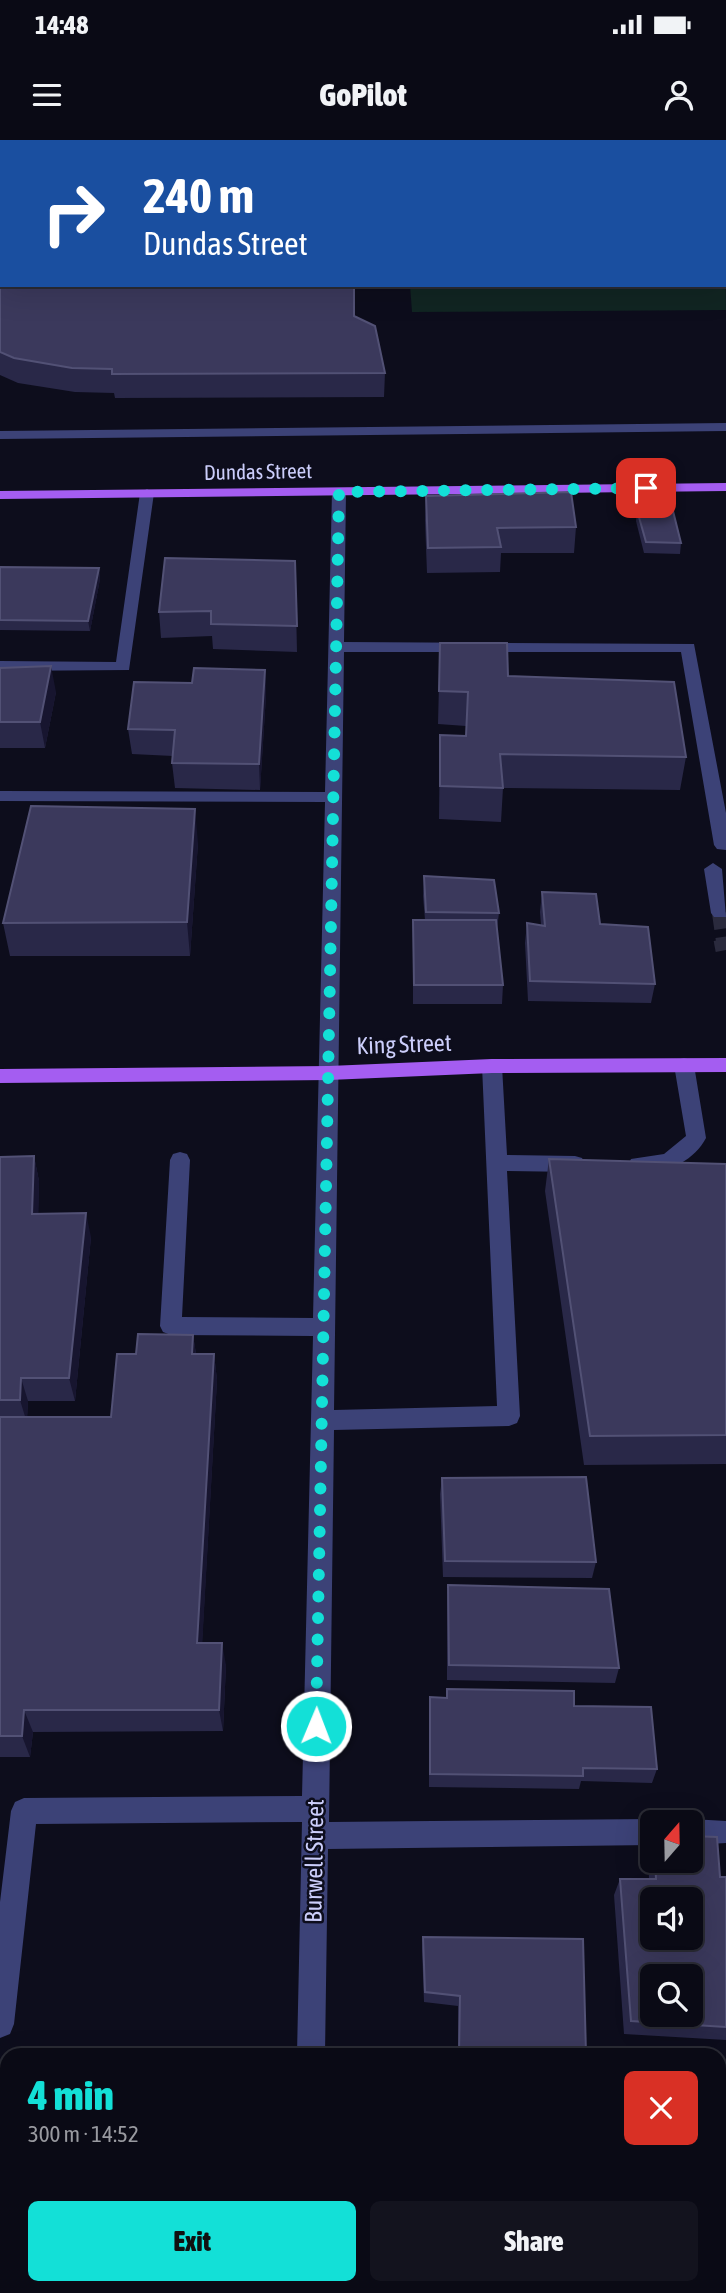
<!DOCTYPE html>
<html lang="en">
<head>
<meta charset="utf-8">
<style>
	body { margin:0; font-family:"Asap Condensed",sans-serif; background:#13131e; color:#f1f3f6; height:100vh; display:flex; flex-direction:column; font-size:26px; white-space:nowrap }
	* { box-sizing:border-box; margin:0 }
	p { font-size:23px; color:#999aa0 }
	.icon { flex:none; width:38px; height:38px; fill:none; stroke:currentColor; stroke-width:2; stroke-linecap:round; stroke-linejoin:round }
	.map { position:relative; flex:1; overflow:hidden }
	.details { position:absolute; left:0px; top:1908px; width:726px; height:247px; display:flex; flex-direction:column; background:#0a0a15; border-radius:21px 21px 0 0; box-shadow:0 7px 28px #0002,0 0 0 2px #2a2b34 }
	.details>* { flex:none }
	.banner { position:absolute; left:0px; top:0px; width:726px; height:147px; box-shadow:0 7px 28px #0002,0 0 0 2px #2a2b34; background:#1a4fa0; color:#fff; overflow:hidden }
	.needle { width:46px; rotate:20deg }
	.controls { position:absolute; left:640px; top:1670px; display:grid; gap:14px }
	.controls a { display:grid; place-items:center; width:63px; height:63px; border-radius:10px; background:#0a0a15; box-shadow:0 7px 28px #0002,0 0 0 2px #2a2b34; font-size:35px }
	.pin { position:absolute; display:grid; place-items:center; width:60px; height:60px; color:#fff; margin:-30px; border-radius:14px; box-shadow:0 4px 10px #0006 }
	.me { position:absolute; width:77px; margin:-38px; rotate:1deg; stroke-linejoin:round; filter:drop-shadow(0 0 5px #0008) }
	.turn { display:flex; align-items:center; gap:24px; height:147px; padding:0 28px; font-size:32px }
	.turn .icon { width:91px; height:91px; stroke-width:2.5 }
	.turn b { display:block; font-size:49px; line-height:60px }
	.round { display:grid; place-items:center; flex:none; width:74px; height:74px; border-radius:10px; background:#13131e }
	.summary { display:flex; align-items:center; justify-content:space-between; height:119px; padding:0 28px }
	h1 { font-size:42px; font-weight:800; line-height:52px; color:#13e0d7 }
	.cta { display:flex; gap:14px; margin-top:auto; padding:14px 28px }
	.cta a { flex:1; height:80px; border-radius:10px; background:#13e0d7; color:#111; font-size:28px; font-weight:800; line-height:80px; text-align:center }
	.cta a+a { background:#13131e; color:#f1f3f6 }
	.status { display:flex; justify-content:space-between; align-items:center; height:49px; padding:0 35px; background:#0a0a15; direction:ltr }
	.status svg { height:19px; fill:currentColor }
	header { display:flex; justify-content:space-between; align-items:center; height:91px; padding:0 28px; background:#0a0a15; font-size:32px; font-weight:800 }
	.map>svg:first-child { display:block }
</style>
</head>
<body>
<div class="status"><b>14:48</b><svg viewBox="0 0 49 12"><path d="M0 12V9h3v3zM5 12V6h3v6zM10 12V3h3v9zM15 12V0h3v12zM26 1h20v11H26zM47 4h2v5h-2z"/></svg></div>
<header><svg class="icon" aria-label="menu" viewBox="0 0 24 24"><path d="M4 6h16M4 12h16M4 18h16"/></svg>GoPilot<svg class="icon" aria-label="person" viewBox="0 0 24 24"><circle cx="12" cy="8" r="4"/><path d="M4 21q1-7 8-7t8 7"/></svg></header>
<div class="map">
<svg width="726" height="2153" viewBox="0 0 726 2153">
	<rect width="100%" height="100%" fill="#0d0d1c"/>
	<path fill="#112522" d="M725 74 726 170 412 172 410 145H724Z"/>
	<g fill="none" stroke-linecap="round" stroke-linejoin="round">
		<path stroke="#2a2a3d" stroke-width="16" stroke-dasharray="16 8" stroke-linecap="butt" d="M720 773 724 801"/>
		<path stroke="#2a2a3d" stroke-width="21" stroke-dasharray="21 10" stroke-linecap="butt" d="M724 799 726 810"/>
		<path fill="#3c4277" fill-rule="evenodd" d="M254 0H264V2H254Z
			M307 0H323L306 2Z
			M682 0H692L693 2H682Z
			M726 283V291L0 299V291Z
			M339 348 346 352 344 502 694 504 726 673V710L717 709 714 705 681 512H344L334 1270 497 1266 482 926 485 921 492 919 499 921 502 926 507 1015 575 1016 582 1018 585 1024 582 1030 575 1032 507 1031 520 1276 517 1283 509 1286 334 1290 329 1682 653 1679 661 1682H653V1705L328 1709 325 1914H297L302 1682 36 1684 14 1884 10 1894 0 1898V1762L11 1671 15 1662 24 1658 302 1656 313 1196 171 1195 163 1192 160 1186 170 1020 173 1014 180 1012 187 1014 190 1020 182 1177 313 1178 325 662 0 661V651L325 652 332 352Z
			M147 349 154 353 129 530 0 531V521L116 522 140 353Z
			M713 723 722 729 726 777H714L711 773 704 729Z
			M684 918 691 920 694 925 706 998C693 1023 658 1039 631 1031L628 1025 631 1019 664 1014 686 996 674 925 677 920Z
			M691 1679 726 1681V1703L691 1705V1682H683Z
			M291 2147H323V2153H291Z"/>
		<path fill="#a45df1" fill-rule="evenodd" d="M724 28H726V34H724Z
			M0 35H2V41H0Z
			M726 343V351L0 359V351Z
			M726 918V932L492 933 329 940 0 943V929L329 926 492 919Z
			M719 2096H726V2126H719Z
			M0 2108H7V2138H0Z"/>
	</g>
	<path fill="#292848" d="M392 0H449V1Z
		M620 0H677V2H620Z
		M715 0H726V12H724V2H716Z
		M0 51 354 176 385 233 384 257 115 258 114 253 75 252 18 243 0 235Z
		M426 356 576 387 574 413H501L500 432 427 433 425 381Z
		M637 370 681 403 680 414 644 413 636 381Z
		M295 421 297 512 213 509 212 496 161 498 159 472Z
		M0 427 99 428 100 439 90 491 0 490Z
		M440 503 508 536 686 617 680 650 503 648 501 682 439 679 440 595 466 596V586L438 584Z
		M0 528 56 552 45 608H0Z
		M265 530 266 555 260 650 175 648 172 623 173 616 132 614 128 589 192 543Z
		M198 703 190 816H10L3 783Z
		M424 736 499 773 497 789 503 845 502 864H413V780H425L423 756Z
		M542 752 600 784 655 844 651 863 528 861 525 803 527 783 541 785 540 772Z
		M34 1016 39 1041 38 1074 91 1097 75 1261H28L27 1277H111L136 1214 193 1195 196 1214H214L217 1240 202 1503 226 1525 223 1591 33 1592 30 1617H0V1017Z
		M549 1019 726 1024V1324L584 1325 545 1051Z
		M442 1338 596 1422 592 1438 443 1437 440 1354Z
		M448 1445 619 1528 615 1543 447 1540V1461Z
		M447 1549 574 1566 657 1629 652 1643 581 1641 579 1649 429 1647V1572L430 1557 446 1558Z
		M653 1697V1720H691L720 1737H726V1900L624 1894 614 1755 620 1739H649L648 1710Z
		M423 1797 586 1914H458V1866L424 1862 422 1809Z"/>
	<path fill="#17152f" d="M99 428 100 439 90 491 88 481Z
		M51 526 56 552 45 608 40 582Z
		M265 530 266 555 260 650 259 624Z
		M195 669 198 703 190 816 187 782Z
		M34 1016 39 1041 38 1098 32 1074Z
		M86 1073 91 1097 75 1261 69 1238Z
		M193 1195 197 1221 192 1214Z
		M214 1214 217 1240 201 1526 197 1503Z
		M21 1238 28 1261 27 1283 20 1260Z
		M222 1503 226 1525 223 1591 219 1570Z
		M24 1570 33 1592 30 1617 22 1596Z"/>
	<path fill="#3b395c" stroke="#525175" stroke-width="2" fill-rule="evenodd" d="M0 51H2V145H354V176L375 186 385 233 112 234V229L72 228 14 218 0 212Z
		M571 352 576 387 497 388 501 407 428 408 426 356Z
		M637 370 673 371 681 403 646 402Z
		M165 418 295 421 297 486 211 484V471L159 472Z
		M0 427 99 428 88 481 0 480Z
		M440 503H507L508 536 674 542 686 617 500 614 503 648 440 646V595L466 596 468 552 439 551Z
		M51 526 40 582H0V528Z
		M194 528 265 530 259 624 172 623 175 590 128 589 134 542 192 543Z
		M31 666 195 669 187 782 3 783Z
		M424 736 494 740 499 773 426 772Z
		M542 752 596 754 600 784 648 787 655 844 530 841 527 783 545 786Z
		M413 780H496L503 845H414Z
		M34 1016 32 1074 86 1073 69 1238H21L20 1260H0V1017Z
		M549 1019 726 1024V1295L590 1296Z
		M138 1194 193 1195 192 1214H214L197 1503H222L219 1570H24L22 1596H0V1277H111L117 1214H136Z
		M586 1337 596 1422 445 1421 442 1338Z
		M448 1445 609 1449 619 1528 449 1525Z
		M447 1549 574 1551V1566L651 1567 657 1629 583 1628V1636L430 1634V1557L447 1558Z
		M691 1696 717 1697 720 1737H726V1887L631 1881 620 1739H656L655 1720H691ZM653 1759H691V1797H653ZM653 1836H691V1874H653Z
		M423 1797 583 1799 586 1914H459L460 1856 425 1852Z"/>
	<g fill="none" stroke-linecap="round" stroke-linejoin="round">
		<path stroke="#13e0d7" stroke-width="12" stroke-dasharray="0 21.6" d="M316 1586 339 352 646 348"/>
	</g>
	<g text-anchor="middle" dominant-baseline="central" stroke-width="5" stroke-linejoin="round" paint-order="stroke">
		<g font-size="21" fill="#cccefb" stroke="#0d0d1c">
			<text transform="translate(258 331) rotate(-1)">Dundas Street</text>
		</g>
		<g font-size="24" fill="#cccefb" stroke="#0d0d1c">
			<text transform="translate(404 904) rotate(-2)">King Street</text>
			<text transform="translate(314 1721) rotate(-89)">Burwell Street</text>
		</g>
	</g>
</svg>
<div class="controls">
<a><svg class="needle" viewBox="-14 -14 28 28"><path d="M0-13l5 13h-10z" fill="#e53935"/><path d="M0 13l5-13h-10z" fill="#999aa0"/></svg></a>
<a><svg class="icon" aria-label="sound" viewBox="0 0 24 24"><path d="M4 9h4l5-4v14l-5-4H4zM17 9q2 3 0 6"/></svg></a>
<a><svg class="icon" aria-label="search" viewBox="0 0 24 24"><circle cx="10" cy="10" r="6"/><path d="M15 15l6 6"/></svg></a>
</div>
<div class="pin" style="left:646px;top:348px;background:#d93025"><svg class="icon" aria-label="arrive" viewBox="0 0 24 24"><path d="M6 21V4h12l-3 4 3 4H6"/></svg></div>
<svg class="me" style="left:316px;top:1586px" viewBox="-20 -20 40 40"><circle r="17" fill="#13e0d7" stroke="#fff" stroke-width="3"/><path d="M0-11L8 9 0 5-8 9z" fill="#fff"/></svg>
<div class="banner">
<div class="turn"><svg class="icon" aria-label="right" viewBox="0 0 24 24"><path d="M7 20v-9h11M14 6l5 5-5 5"/></svg><div><b>240 m</b>Dundas Street</div></div>
</div>
<section class="details">
<div class="summary"><div><h1>4 min</h1><p>300 m · 14:52</p></div><a class="round" style="background:#d93025;color:#fff"><svg class="icon" aria-label="close" viewBox="0 0 24 24"><path d="M6 6l12 12M18 6L6 18"/></svg></a></div>
<div class="cta"><a>Exit</a><a>Share</a></div>
</section>
</div>
</body>
</html>
